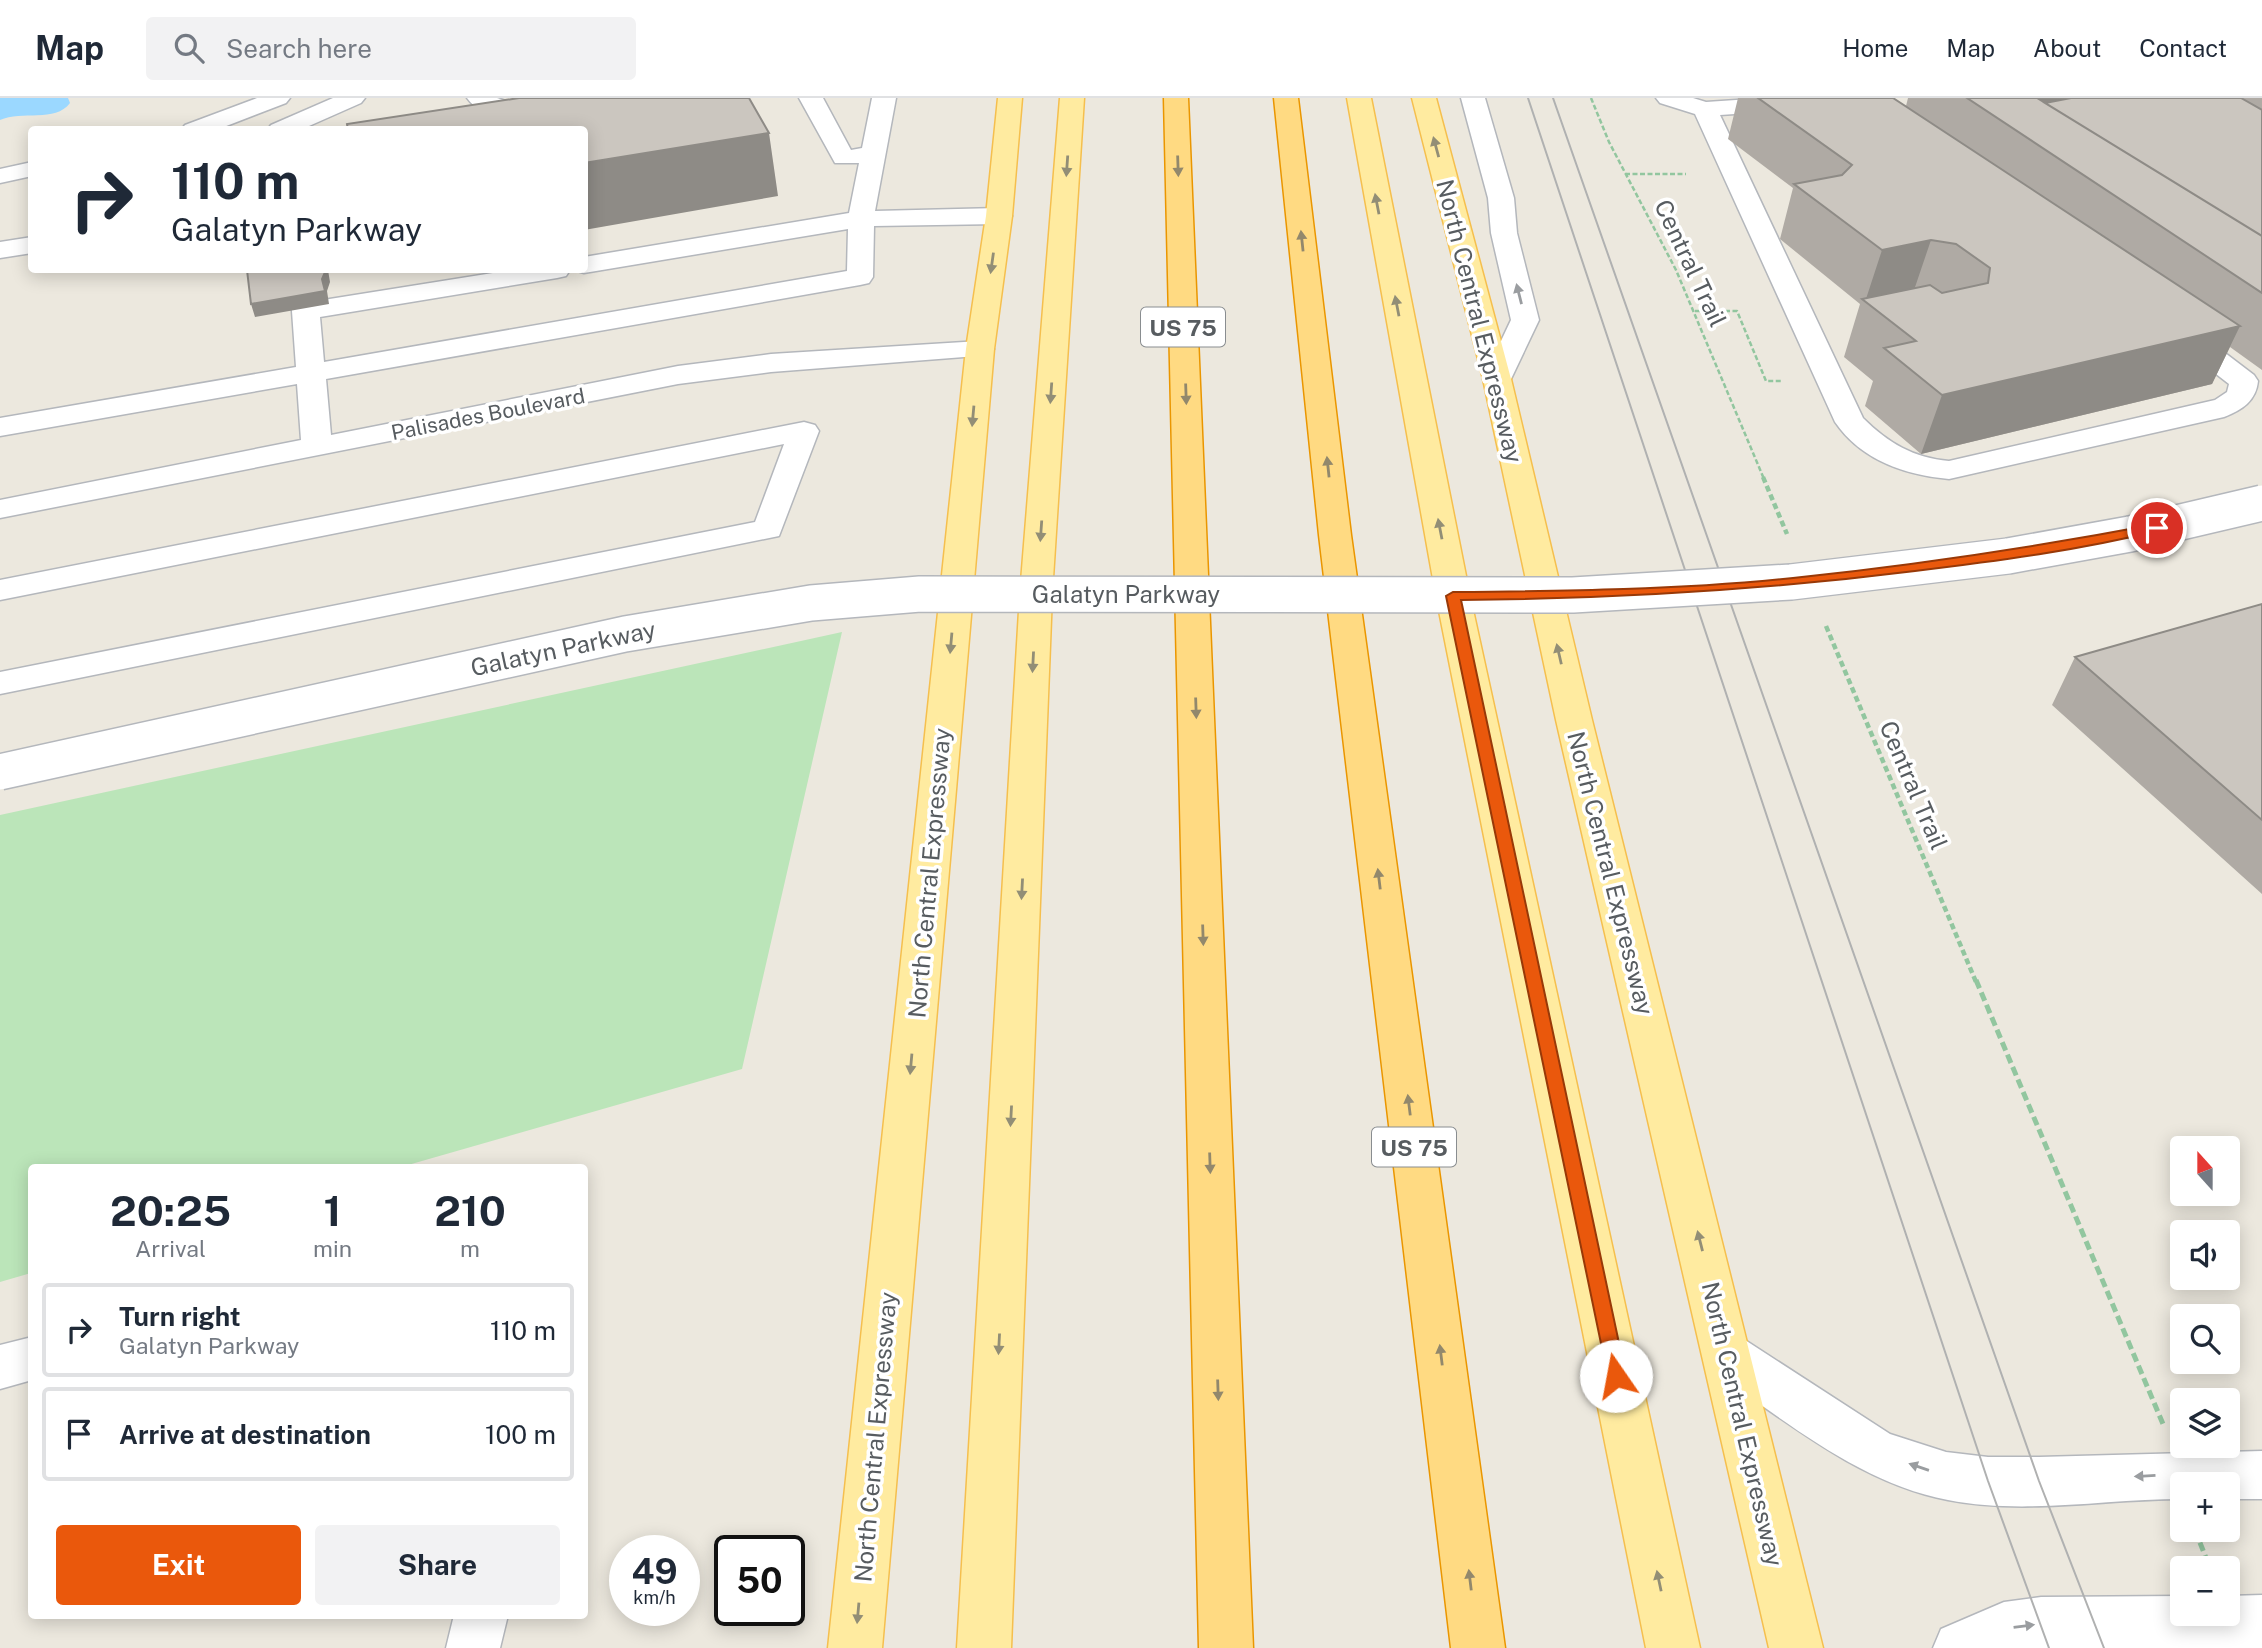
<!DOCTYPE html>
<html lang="en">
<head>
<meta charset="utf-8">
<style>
	body { margin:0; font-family:"Public Sans",sans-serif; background:#f2f2f3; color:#1f2937; height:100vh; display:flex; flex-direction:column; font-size:26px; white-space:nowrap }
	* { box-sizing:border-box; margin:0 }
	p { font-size:23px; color:#747a83 }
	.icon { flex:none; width:38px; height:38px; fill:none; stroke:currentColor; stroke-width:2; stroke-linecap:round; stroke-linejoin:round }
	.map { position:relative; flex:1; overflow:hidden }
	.details { position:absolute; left:28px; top:1066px; width:560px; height:455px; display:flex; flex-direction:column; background:#fff; border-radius:7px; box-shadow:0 4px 18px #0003 }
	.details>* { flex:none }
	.guide { position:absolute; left:28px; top:28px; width:560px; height:147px; border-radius:7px; box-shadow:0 4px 18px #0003; background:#fff; color:#1f2937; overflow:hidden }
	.needle { width:46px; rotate:339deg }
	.fabs { position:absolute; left:2170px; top:1038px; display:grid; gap:14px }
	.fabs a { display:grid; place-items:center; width:70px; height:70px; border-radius:7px; background:#fff; box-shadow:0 4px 18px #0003; font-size:35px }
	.speed { position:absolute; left:609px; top:1437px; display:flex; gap:14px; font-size:35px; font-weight:700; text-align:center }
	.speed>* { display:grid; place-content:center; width:91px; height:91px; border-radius:50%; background:#fff; box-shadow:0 4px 18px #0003; line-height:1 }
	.speed small { font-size:18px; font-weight:400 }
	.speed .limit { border:4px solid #111; border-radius:10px; background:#fff; color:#111 }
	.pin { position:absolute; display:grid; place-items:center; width:60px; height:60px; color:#fff; margin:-30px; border:4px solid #fff; border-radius:50%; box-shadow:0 2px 7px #0007 }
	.me { position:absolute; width:77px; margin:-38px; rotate:348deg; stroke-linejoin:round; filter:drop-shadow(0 0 5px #0008) }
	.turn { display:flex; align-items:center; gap:24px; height:147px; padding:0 28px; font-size:32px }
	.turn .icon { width:91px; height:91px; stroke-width:2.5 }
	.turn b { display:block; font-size:49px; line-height:60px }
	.eta { display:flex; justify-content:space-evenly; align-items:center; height:119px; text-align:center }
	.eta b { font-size:42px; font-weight:700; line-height:49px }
	.primary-button { display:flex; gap:14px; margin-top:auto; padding:14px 28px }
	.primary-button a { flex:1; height:80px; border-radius:7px; background:#ea580c; color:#fff; font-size:28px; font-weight:700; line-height:80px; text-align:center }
	.primary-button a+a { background:#f2f2f3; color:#1f2937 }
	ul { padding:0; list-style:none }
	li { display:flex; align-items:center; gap:21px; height:94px; margin:0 14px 10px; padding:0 14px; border:4px solid #e0e1e3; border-radius:7px }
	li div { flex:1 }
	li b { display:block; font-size:26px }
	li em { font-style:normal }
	header { display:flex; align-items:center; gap:42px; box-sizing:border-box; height:98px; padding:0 35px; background:#fff; border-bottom:2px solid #e0e1e3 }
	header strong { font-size:33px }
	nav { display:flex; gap:38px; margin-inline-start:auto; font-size:24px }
	.search { width:490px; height:63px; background:#f2f2f3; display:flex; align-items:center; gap:18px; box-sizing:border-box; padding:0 24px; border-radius:7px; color:#747a83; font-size:26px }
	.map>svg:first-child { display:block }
</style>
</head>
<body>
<header>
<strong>Map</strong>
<div class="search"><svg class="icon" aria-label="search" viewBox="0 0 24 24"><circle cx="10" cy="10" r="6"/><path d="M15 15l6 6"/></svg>Search here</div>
<nav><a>Home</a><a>Map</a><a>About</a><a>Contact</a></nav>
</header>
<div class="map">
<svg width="2262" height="1550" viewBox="0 0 2262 1550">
	<rect width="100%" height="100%" fill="#ece8de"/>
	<path fill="#bbe5b9" d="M842 534 742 971 401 1069H32L31 1175 0 1184V717Z"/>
	<path fill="#9bd8ff" d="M0 0H68L70 5C55 25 22 12 0 22Z"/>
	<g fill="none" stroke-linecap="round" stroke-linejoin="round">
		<defs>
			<path id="minor" d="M257 0H290L286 5 216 32H181L185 27Z
				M333 0H365L361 5 300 32H267L271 27Z
				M467 0H497L515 6 535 8 601 0H650L646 5 638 7C599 14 494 39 467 0Z
				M799 0H823L851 52 862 50 872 0H896L875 113 999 110 1008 113 1012 118 1008 123 999 126 874 128 873 179 869 185 860 187 326 281 331 337 678 268 771 256 980 243 990 245 994 251 990 257 771 274 678 286 0 420V402L301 342 297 286 0 338V320L296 269 292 213 283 172H309L317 203 511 172H570L566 178 557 180 320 219 324 264 847 173 848 131 584 175 574 172H584V159L849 115 859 65H835Z
				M1461 0H1485L1514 100 1517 135 1539 222 1511 281 1507 287 1497 290 1487 287 1483 281 1511 222 1491 135 1488 100Z
				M1656 0H1693L1706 4 1766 0H1884L1880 5 1872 7 1720 17 1863 320C1888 345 1914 360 1949 363L2215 302 2227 294 2229 286 2171 241 2167 235 2171 229H2191L2254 277 2258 283C2256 303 2242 312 2224 319L1949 381C1905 377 1861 362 1835 324L1695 16 1660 5Z
				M32 64V78L0 85V71Z
				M32 139V155L0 160V144Z
				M804 324 815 327 819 333 779 438 0 596V574L755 424 784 346 0 502V482Z
				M1728 1235 1745 1242 1890 1336 1946 1354 1988 1359H2039L2262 1353V1401H2228V1386H2182V1401C2105 1401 2024 1417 1948 1402 1859 1385 1785 1322 1711 1272L1704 1257 1711 1242Z
				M32 1239V1282L0 1291V1247Z
				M2262 1497V1550H1933L1941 1531 2004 1504 2041 1499 2182 1498V1516H2228V1498Z
				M454 1517H508L500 1550H446Z"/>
			<path id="major" d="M998 0H1022L1012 118 994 251 882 1550H828L966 251 986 118Z
				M1060 0H1084L1052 496 1011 1550H957L1020 496Z
				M1347 0H1371L1470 498 1700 1550H1646L1436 498Z
				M1412 0H1436L1511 281 1592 622 1823 1550H1769L1556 622 1483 281Z"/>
			<path id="highway" d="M1164 0H1188L1253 1550H1199Z
				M1274 0H1298L1351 437 1505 1550H1451L1319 437Z"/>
		</defs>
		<use href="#minor" stroke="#b4b7bc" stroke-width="3"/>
		<use href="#major" stroke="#f5bf4e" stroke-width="3"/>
		<use href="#highway" stroke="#ea9600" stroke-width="3"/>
		<path stroke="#92c69f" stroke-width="2.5" stroke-dasharray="5 2.5" stroke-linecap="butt" d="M1591 0 1609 44 1676 172 1764 381
			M1625 76H1686
			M1695 213H1737L1766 283H1781"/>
		<path stroke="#92c69f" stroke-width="4.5" stroke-dasharray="6 3.5" stroke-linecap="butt" d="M1763 379 1787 436
			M1826 528 1976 884"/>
		<path stroke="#92c69f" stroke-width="5" stroke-dasharray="9 4.5" stroke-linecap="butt" d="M1976 882 2163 1326
			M2195 1432 2210 1470"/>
		<use href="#minor" fill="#fff" fill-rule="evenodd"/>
		<use href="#major" fill="#ffeba0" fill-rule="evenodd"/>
		<use href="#highway" fill="#ffda82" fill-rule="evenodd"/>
		<path stroke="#b0b1b1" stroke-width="2" d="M1528 0 1988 1383 2049 1550
			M1553 0 2039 1383 2104 1550"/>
		<defs>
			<path id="minor-bridge" d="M0 674 625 536 811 505 920 496 1573 497 1791 484 2008 458 2130 436 2262 405"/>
		</defs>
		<use href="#minor-bridge" stroke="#b4b7bc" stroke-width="38" stroke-linecap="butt"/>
		<use href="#minor-bridge" stroke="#fff" stroke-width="35"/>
	</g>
	<path fill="#afaaa4" d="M1738 0H1893L1906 8 1908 0H2262V272L2230 249 2212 286 1921 356 1865 308 1873 283 1844 259 1860 206 1780 141 1793 90 1728 41Z
		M2262 506V796L2052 607 2075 559Z"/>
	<path fill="#8e8b86" d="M2030 0H2189L2027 8Z
		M769 35 778 98 584 132V65Z
		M1931 142 1912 198 1865 204 1882 152Z
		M326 172H328L330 184 327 193 329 206 255 219 251 206 322 181Z
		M2240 228 2212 286 1921 356 1942 297Z"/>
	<path fill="#cbc6bf" stroke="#8e8b86" stroke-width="2" d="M519 0H749L769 35 584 65V32H348L347 26Z
		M1758 0H1893L2240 228 1942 297 1884 250 1916 243 1862 201 1930 187 1942 195 1988 185 1990 170 1956 146 1931 142 1882 152 1794 86 1842 77 1852 67Z
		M1967 0H2037L2262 138V195Z
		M2071 0H2241L2262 12V138L2045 5Z
		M247 172H326L322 181 325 193 251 206Z
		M2262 506V722L2075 559Z"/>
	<defs><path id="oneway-solid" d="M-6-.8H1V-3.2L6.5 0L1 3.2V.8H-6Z" transform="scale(1.75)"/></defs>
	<g fill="#928e76">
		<use href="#oneway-solid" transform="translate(1436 49) rotate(-105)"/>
		<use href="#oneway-solid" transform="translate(1067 68) rotate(94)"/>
		<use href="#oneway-solid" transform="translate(1377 106) rotate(-101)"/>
		<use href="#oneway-solid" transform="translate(992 165) rotate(98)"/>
		<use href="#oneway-solid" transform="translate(1397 208) rotate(-101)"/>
		<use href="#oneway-solid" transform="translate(1051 295) rotate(94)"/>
		<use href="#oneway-solid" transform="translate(973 318) rotate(95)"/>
		<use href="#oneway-solid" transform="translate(1440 431) rotate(-101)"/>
		<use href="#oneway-solid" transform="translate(1041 433) rotate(94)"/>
		<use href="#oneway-solid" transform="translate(951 545) rotate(95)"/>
		<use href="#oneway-solid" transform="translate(1559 556) rotate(-103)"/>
		<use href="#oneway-solid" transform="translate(1033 564) rotate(93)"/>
		<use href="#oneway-solid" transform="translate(1022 791) rotate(93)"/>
		<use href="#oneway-solid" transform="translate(911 966) rotate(95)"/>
		<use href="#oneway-solid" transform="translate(1011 1018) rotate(93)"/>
		<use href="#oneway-solid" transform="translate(1700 1143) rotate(-104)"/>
		<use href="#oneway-solid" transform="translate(999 1246) rotate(93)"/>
		<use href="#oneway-solid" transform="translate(1659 1483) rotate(-102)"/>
		<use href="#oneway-solid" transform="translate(858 1515) rotate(95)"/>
	</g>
	<g fill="#92886c">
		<use href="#oneway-solid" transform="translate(1178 68) rotate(88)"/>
		<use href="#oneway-solid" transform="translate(1302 143) rotate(-96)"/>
		<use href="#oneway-solid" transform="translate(1186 296) rotate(88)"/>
		<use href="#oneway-solid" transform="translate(1328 369) rotate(-96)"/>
		<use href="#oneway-solid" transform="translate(1196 610) rotate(88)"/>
		<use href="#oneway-solid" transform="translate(1379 781) rotate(-97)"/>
		<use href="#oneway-solid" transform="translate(1203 837) rotate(88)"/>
		<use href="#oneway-solid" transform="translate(1409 1007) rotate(-97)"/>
		<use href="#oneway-solid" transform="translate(1210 1065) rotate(88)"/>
		<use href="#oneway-solid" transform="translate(1441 1257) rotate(-97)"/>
		<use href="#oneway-solid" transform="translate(1218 1292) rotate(88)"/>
		<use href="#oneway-solid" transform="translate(1470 1482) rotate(-97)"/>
	</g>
	<g fill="#9a9da0">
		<use href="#oneway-solid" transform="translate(1519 196) rotate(-104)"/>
		<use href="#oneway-solid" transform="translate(1919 1369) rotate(-161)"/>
		<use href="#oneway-solid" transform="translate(2145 1378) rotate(177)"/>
		<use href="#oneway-solid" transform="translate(2024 1528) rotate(-7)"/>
	</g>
	<path fill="#ea580c" stroke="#983908" stroke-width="2" d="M2157 426 2163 430 2161 432C2081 452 1998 463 1915 473 1764 492 1613 501 1461 502L1626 1278 1623 1284 1616 1287 1609 1284 1446 498 1453 494C1566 493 1681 492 1793 480 1916 467 2036 449 2157 426Z"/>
	<g text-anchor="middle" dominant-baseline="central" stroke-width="7" stroke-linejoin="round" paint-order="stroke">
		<g font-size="21" fill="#575c60" stroke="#fff">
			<text transform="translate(488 316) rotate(-11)">Palisades Boulevard</text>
		</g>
		<g fill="#fff" stroke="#898d90" stroke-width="2">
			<rect x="1141" y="209.5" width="84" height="39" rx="5"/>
			<rect x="1372" y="1029.5" width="84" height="39" rx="5"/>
		</g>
		<g font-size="23" font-weight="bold" fill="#575c60">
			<text x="1183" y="229">US 75</text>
			<text x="1414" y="1049">US 75</text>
		</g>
		<g font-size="24" fill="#575c60" stroke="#fff">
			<text transform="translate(1691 165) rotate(65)">Central Trail</text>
			<text transform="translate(1480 223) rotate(76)">North Central Expressway</text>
			<text x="1126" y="496">Galatyn Parkway</text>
			<text transform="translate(563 550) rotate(-12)">Galatyn Parkway</text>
			<text transform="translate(1914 687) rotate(67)">Central Trail</text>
			<text transform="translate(929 775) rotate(-85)">North Central Expressway</text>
			<text transform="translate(1611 775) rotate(76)">North Central Expressway</text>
			<text transform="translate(1743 1326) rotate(77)">North Central Expressway</text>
			<text transform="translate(875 1339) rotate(-85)">North Central Expressway</text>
		</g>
	</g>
</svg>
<div class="fabs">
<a><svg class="needle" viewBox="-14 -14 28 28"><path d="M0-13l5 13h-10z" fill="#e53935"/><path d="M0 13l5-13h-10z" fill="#747a83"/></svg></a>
<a><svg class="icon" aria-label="sound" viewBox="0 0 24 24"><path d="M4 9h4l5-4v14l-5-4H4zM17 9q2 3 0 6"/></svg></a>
<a><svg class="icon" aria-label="search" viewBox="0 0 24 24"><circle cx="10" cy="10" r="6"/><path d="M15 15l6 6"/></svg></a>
<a><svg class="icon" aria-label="layers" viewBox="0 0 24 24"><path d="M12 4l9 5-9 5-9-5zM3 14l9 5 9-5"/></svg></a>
<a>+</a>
<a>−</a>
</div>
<div class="speed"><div>49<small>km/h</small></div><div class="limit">50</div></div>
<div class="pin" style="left:2157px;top:430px;background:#d93025"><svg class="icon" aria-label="arrive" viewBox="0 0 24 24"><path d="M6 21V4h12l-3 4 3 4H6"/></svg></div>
<svg class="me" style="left:1616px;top:1278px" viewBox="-20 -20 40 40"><circle r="19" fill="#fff"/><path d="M0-13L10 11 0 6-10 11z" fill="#ea580c"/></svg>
<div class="guide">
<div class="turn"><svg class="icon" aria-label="right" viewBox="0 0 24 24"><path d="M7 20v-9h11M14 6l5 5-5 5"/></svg><div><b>110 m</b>Galatyn Parkway</div></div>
</div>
<section class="details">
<div class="eta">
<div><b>20:25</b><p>Arrival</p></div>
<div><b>1</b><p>min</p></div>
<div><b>210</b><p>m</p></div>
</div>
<ul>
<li><svg class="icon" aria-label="right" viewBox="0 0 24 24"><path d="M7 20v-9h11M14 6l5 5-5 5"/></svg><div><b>Turn right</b><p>Galatyn Parkway</p></div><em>110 m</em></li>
<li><svg class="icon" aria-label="arrive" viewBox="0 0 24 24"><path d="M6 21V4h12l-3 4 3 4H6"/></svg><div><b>Arrive at destination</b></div><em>100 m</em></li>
</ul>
<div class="primary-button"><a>Exit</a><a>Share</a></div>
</section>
</div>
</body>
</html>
